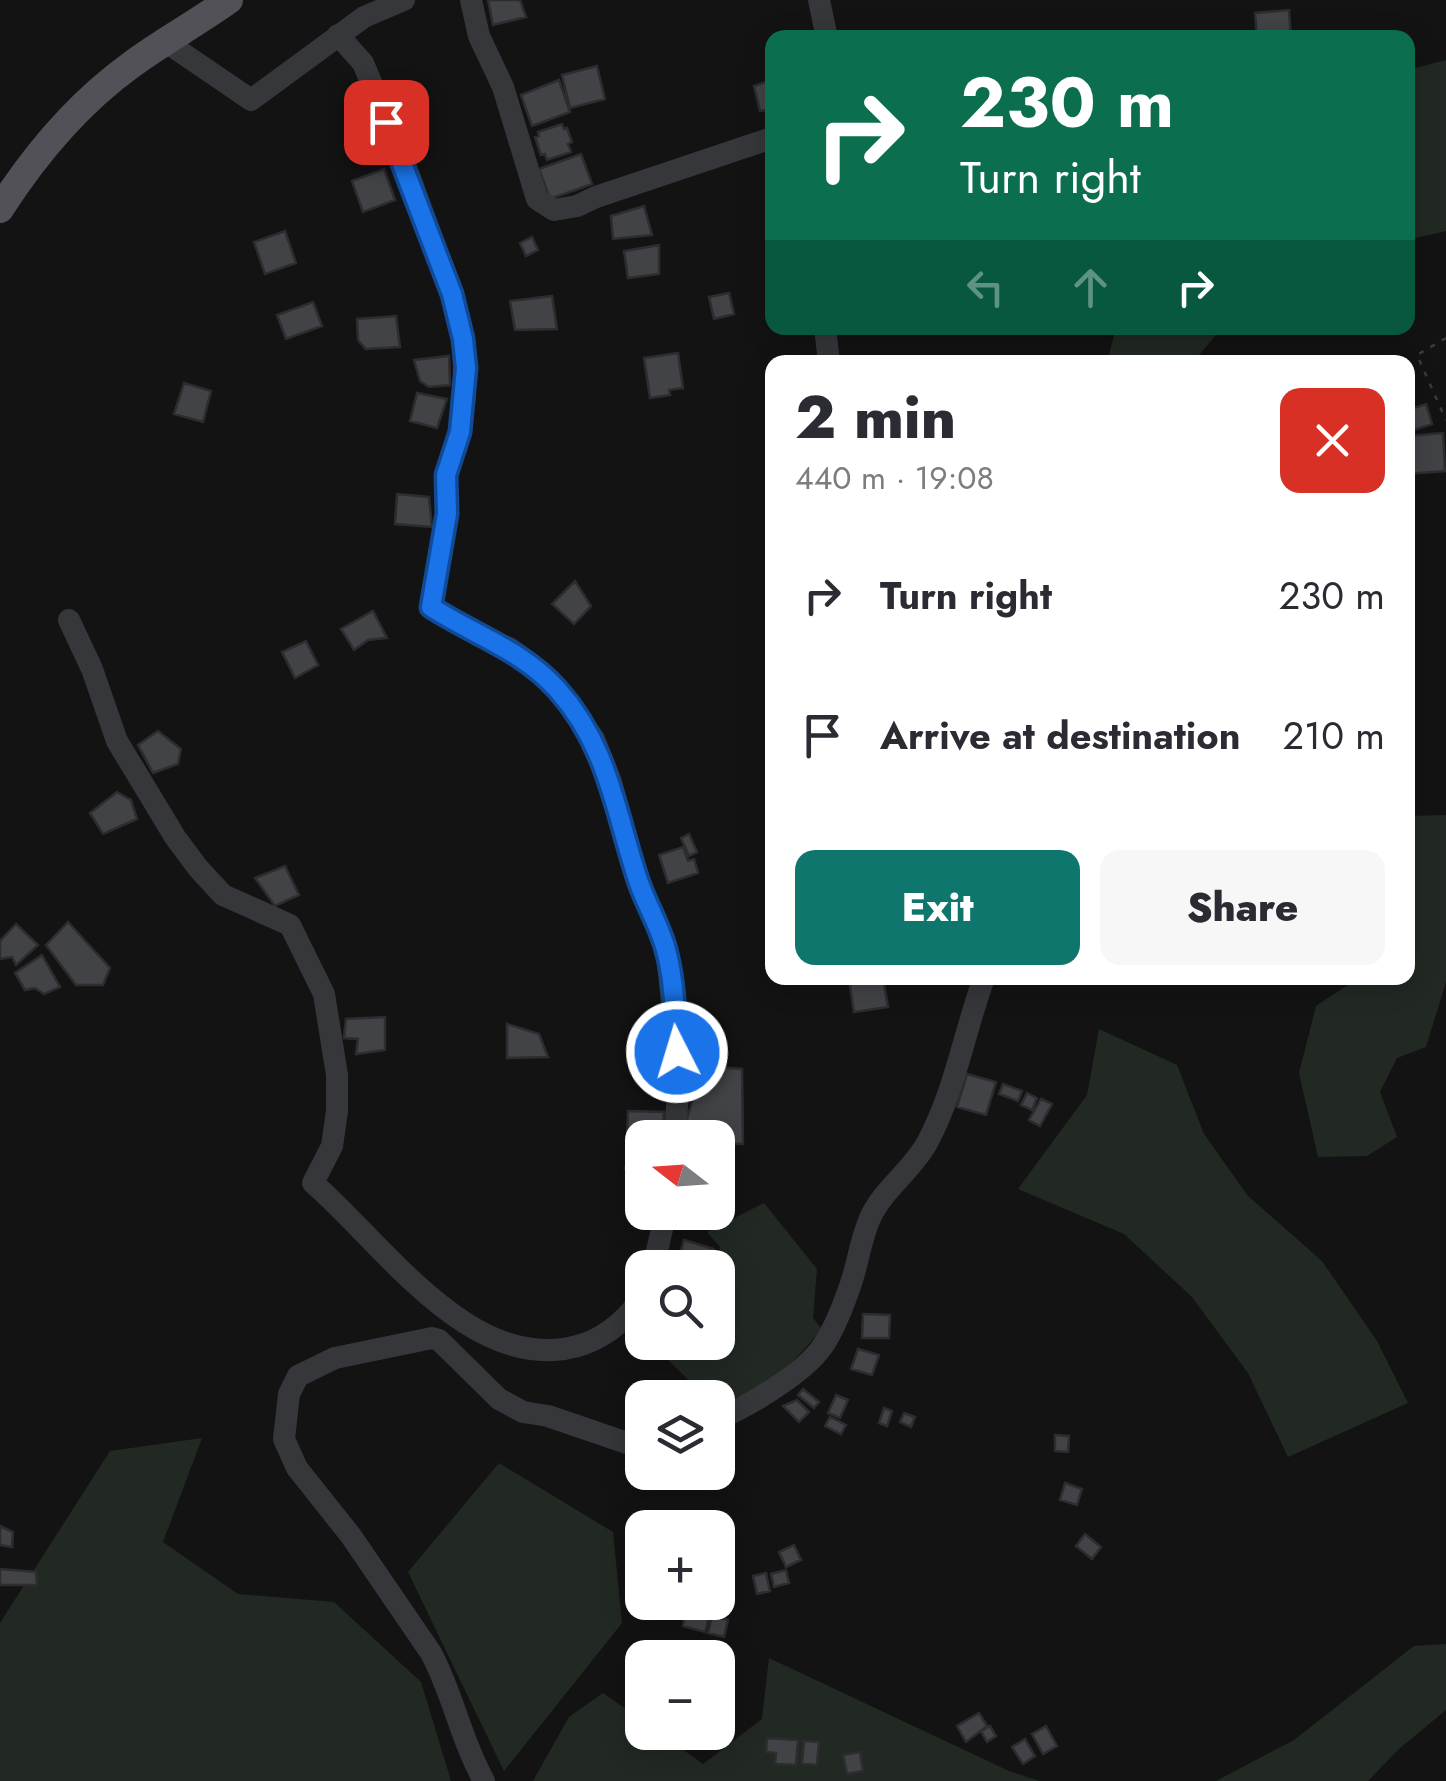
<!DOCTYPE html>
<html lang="en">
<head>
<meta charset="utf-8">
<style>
	body { margin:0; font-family:Jost,sans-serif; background:#f7f7f7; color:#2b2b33; height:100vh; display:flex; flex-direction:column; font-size:38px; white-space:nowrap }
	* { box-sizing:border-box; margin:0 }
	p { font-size:32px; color:#7c7c81 }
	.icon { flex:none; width:55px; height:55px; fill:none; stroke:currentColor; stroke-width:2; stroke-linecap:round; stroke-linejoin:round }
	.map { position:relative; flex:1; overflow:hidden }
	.sheet { position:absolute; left:765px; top:355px; width:650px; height:630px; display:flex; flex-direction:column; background:#fff; border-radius:20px; box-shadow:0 5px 25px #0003 }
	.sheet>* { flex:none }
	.top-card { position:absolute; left:765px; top:30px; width:650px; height:305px; border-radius:20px; box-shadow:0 5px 25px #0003; background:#0b6e4f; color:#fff; overflow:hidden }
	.needle { width:65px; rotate:287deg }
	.tools { position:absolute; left:625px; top:1120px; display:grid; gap:20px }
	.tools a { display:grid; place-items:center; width:110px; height:110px; border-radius:20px; background:#fff; box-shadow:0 5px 25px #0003; font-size:50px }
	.pin { position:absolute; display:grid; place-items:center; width:85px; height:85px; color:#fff; margin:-42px; border-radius:20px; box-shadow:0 5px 15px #0006 }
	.me { position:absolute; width:110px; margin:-55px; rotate:355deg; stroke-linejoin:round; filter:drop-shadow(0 0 8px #0008) }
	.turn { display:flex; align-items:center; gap:35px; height:210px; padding:0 30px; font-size:45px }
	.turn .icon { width:130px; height:130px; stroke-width:2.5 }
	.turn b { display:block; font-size:70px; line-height:85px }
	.lanes { display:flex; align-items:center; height:95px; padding:0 30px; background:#0003; justify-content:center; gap:50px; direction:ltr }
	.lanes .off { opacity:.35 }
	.round { display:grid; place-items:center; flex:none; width:105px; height:105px; border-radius:20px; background:#f7f7f7 }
	.head { display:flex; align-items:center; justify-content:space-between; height:170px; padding:0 30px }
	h1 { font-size:60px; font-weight:800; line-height:75px }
	.primary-button { display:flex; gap:20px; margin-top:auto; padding:20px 30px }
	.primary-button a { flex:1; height:115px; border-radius:20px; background:#0f766e; color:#fff; font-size:40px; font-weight:800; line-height:115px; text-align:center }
	.primary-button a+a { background:#f7f7f7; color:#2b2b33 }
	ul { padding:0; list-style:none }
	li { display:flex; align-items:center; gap:30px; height:140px; padding:0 30px }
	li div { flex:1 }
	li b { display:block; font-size:38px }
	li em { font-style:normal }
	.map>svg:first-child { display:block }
</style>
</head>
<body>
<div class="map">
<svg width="1446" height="1781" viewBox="0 0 1446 1781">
	<rect width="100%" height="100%" fill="#131314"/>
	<path fill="#222923" d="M1446 60V231L1408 240V70Z
		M1116 328H1222L1193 362H1107Z
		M1446 815V982L1426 1047 1397 1058 1380 1092 1397 1137 1367 1156 1318 1157 1299 1073 1316 1006 1358 978H1408V816Z
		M1099 1029 1177 1065 1204 1134 1248 1196 1322 1261 1377 1341 1408 1403 1288 1457 1248 1373 1192 1297 1124 1234 1018 1189 1087 1095Z
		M764 1203 817 1269 813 1318 822 1329C791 1366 768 1387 722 1404L718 1398 697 1388 668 1360 682 1343 718 1342 716 1267 720 1247 707 1232Z
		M202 1438 163 1542 238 1594 334 1602 421 1682 451 1781H0V1623L110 1451Z
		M499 1463 613 1532 622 1623 504 1771 408 1572Z
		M1446 1644V1710L1399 1749 1368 1781H1216L1294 1740 1414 1646Z
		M769 1658 1009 1771 1039 1781H533L569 1717 603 1693 642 1720V1732L660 1733 703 1764 762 1719Z"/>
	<path fill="#424347" stroke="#2d2d30" stroke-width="2.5" d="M488 0H520L526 17 493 25Z
		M1289 10 1291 38H1257L1255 13Z
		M597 66 605 99 570 108 562 75Z
		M559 80 570 112 532 126 521 95Z
		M772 80V109L760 111 754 86Z
		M562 124 564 129 567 128 572 142 568 144 571 152 547 160 545 154 541 155 535 137 539 136 538 132Z
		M581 154 592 184 550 199 539 169Z
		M384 169 395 200 363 212 352 181Z
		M644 206 652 235 613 239 611 216Z
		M285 231 296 263 265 274 254 242Z
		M532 237 538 250 526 256 520 243Z
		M659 245V274L628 278 624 251Z
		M729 293 734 314 714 319 709 297Z
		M552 296 557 329 515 330 510 301Z
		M313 302 322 326 286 339 277 315Z
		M396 316 400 347 366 349 358 340 357 319Z
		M678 353 683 388 669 390 670 395 650 398 644 358Z
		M449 356 450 385 429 387 420 381 414 360Z
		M184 383 211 391 203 422 174 414Z
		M417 393 447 399 437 428 410 421Z
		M1426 404 1432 424 1408 432V410Z
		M1443 433 1445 471 1408 474V436Z
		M397 494 429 497 432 527 395 524Z
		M575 581 591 606 574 624 552 604Z
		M373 611 387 638 368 640 354 650 341 629Z
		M306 641 318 665 295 678 282 652Z
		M158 731 181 749 178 764 153 773 138 745Z
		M117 792 131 800 137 819 103 834 90 813Z
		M689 834 697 852 689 856 681 838Z
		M683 847 688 861 694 859 698 873 668 883 659 855Z
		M285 866 299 895 275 906 255 878Z
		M68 922 110 968 103 985H76L46 945Z
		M16 924 38 945 16 965 12 957 0 959V941Z
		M42 955 60 987 44 994 35 988 25 990 15 973Z
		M863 978H883L888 1007 854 1012 849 980Z
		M385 1017V1050L356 1054 358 1039 344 1038 346 1019Z
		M507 1024 539 1034 548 1057 507 1058Z
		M703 1066 742 1069 743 1144 718 1143V1138H681Z
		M967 1074 996 1082 986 1115 957 1107Z
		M1003 1084 1022 1091 1018 1101 999 1094Z
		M1027 1093 1037 1098 1032 1110 1021 1105Z
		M1041 1099 1052 1104 1040 1126 1029 1120Z
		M628 1111 664 1112 663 1126H658L657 1138H627Z
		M633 1141 642 1144V1174L625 1169Z
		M684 1240 714 1249 708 1268 678 1261Z
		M863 1314 890 1315 889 1338H862Z
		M858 1349 879 1355 872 1375 851 1369Z
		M803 1389 819 1402 814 1408 798 1395Z
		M836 1395 848 1400 840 1418 828 1413Z
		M797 1400 809 1412 799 1422 783 1406Z
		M884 1408 892 1411 887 1426 879 1423Z
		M904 1413 915 1417 911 1427 900 1422Z
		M830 1417 846 1425 841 1434 825 1426Z
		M1055 1435 1069 1436 1068 1452 1055 1451Z
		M1065 1483 1082 1489 1077 1505 1060 1500Z
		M0 1526 13 1532 12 1547 0 1545Z
		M1085 1534 1101 1547 1092 1559 1076 1546Z
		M794 1545 801 1560 786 1567 779 1552Z
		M0 1569 36 1572 37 1585H0Z
		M786 1570 789 1583 774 1587 771 1574Z
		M766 1573 770 1591 757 1594 753 1576Z
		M652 1602H667L665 1611 651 1607Z
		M670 1602H682L679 1615 667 1612Z
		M686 1611 709 1617 705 1632 683 1626Z
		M712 1616 728 1620 724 1637 708 1633Z
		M979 1713 987 1726 966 1742 957 1726Z
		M990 1726 996 1736 987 1742 981 1731Z
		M1046 1726 1057 1746 1043 1754 1032 1734Z
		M767 1738 798 1740 796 1765 775 1764 776 1753 766 1752Z
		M1025 1739 1035 1756 1023 1764 1012 1747Z
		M804 1741 819 1742 817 1765 802 1764Z
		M860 1752 863 1771 847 1774 843 1755Z"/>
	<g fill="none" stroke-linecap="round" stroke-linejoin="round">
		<path stroke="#3a3b40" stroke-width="2.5" stroke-dasharray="5 8" stroke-linecap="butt" d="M1446 338 1417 355 1446 420"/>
		<path stroke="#36373b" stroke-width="22" d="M471 0 479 36 503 87 537 199 554 210 577 206 596 197 772 138
			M819 0 827 38
			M338 35 363 63 405 164 452 294 463 339 465 396 460 431 446 475 447 514 431 607 481 637 509 648 531 664 559 691 594 739 611 782 633 865 667 953 679 1075 675 1138
			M166 42 251 100 364 17 404 0
			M825 328 829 362
			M69 620 92 669 117 741 175 837 198 868 223 895 290 925 324 994 337 1075V1111L332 1146 313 1183C384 1244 475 1381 584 1344 607 1336 630 1317 642 1296
			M653 1268 666 1212
			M718 1419C746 1408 800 1375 819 1351 832 1335 842 1309 849 1289 858 1266 860 1239 871 1216 884 1189 912 1170 927 1143 955 1091 964 1033 984 978
			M484 1781C461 1740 453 1694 431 1653L351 1536 297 1468 284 1439 289 1394 298 1376 335 1358 432 1338 439 1340 499 1399 523 1412 548 1416 627 1443 642 1444"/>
		<path stroke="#515157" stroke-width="28" d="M0 209C36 153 77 104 131 65 162 42 197 23 229 0"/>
	</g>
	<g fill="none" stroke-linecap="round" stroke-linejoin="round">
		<defs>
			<path id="route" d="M386 122 452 294 463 339 466 368 460 432 446 475 447 514 431 607C474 635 522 650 557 689 609 747 615 812 639 883 647 906 662 930 667 954 675 985 675 1020 677 1052"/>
		</defs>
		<use href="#route" stroke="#114b97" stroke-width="25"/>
		<use href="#route" stroke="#1a73e8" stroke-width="18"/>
	</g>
</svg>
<div class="tools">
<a><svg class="needle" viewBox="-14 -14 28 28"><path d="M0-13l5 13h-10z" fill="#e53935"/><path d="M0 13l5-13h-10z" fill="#7c7c81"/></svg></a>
<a><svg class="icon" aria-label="search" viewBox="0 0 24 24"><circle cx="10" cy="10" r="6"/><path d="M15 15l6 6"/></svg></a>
<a><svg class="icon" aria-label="layers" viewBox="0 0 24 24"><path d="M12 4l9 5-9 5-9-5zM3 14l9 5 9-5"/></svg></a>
<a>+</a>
<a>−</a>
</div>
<div class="pin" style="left:386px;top:122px;background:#d93025"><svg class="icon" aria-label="arrive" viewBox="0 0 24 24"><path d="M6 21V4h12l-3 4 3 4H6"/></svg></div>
<svg class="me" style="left:677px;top:1052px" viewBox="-20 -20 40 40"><circle r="17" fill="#1a73e8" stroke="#fff" stroke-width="3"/><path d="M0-11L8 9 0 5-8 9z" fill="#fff"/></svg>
<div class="top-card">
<div class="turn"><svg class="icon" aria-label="right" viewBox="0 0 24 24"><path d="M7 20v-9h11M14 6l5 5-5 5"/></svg><div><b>230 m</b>Turn right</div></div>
<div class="lanes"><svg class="icon off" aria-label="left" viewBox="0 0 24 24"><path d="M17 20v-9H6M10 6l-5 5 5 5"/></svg><svg class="icon off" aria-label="ahead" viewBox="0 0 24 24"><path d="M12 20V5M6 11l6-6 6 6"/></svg><svg class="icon" aria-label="right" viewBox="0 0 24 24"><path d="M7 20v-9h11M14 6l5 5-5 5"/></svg></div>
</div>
<section class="sheet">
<div class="head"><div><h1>2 min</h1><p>440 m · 19:08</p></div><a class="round" style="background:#d93025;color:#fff"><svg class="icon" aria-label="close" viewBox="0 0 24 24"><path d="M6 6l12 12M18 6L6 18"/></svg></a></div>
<ul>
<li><svg class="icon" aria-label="right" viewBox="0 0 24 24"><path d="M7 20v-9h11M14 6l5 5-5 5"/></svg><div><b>Turn right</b></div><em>230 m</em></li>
<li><svg class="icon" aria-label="arrive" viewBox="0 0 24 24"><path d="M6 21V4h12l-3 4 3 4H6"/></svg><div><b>Arrive at destination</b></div><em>210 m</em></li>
</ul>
<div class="primary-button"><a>Exit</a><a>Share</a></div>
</section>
</div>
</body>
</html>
